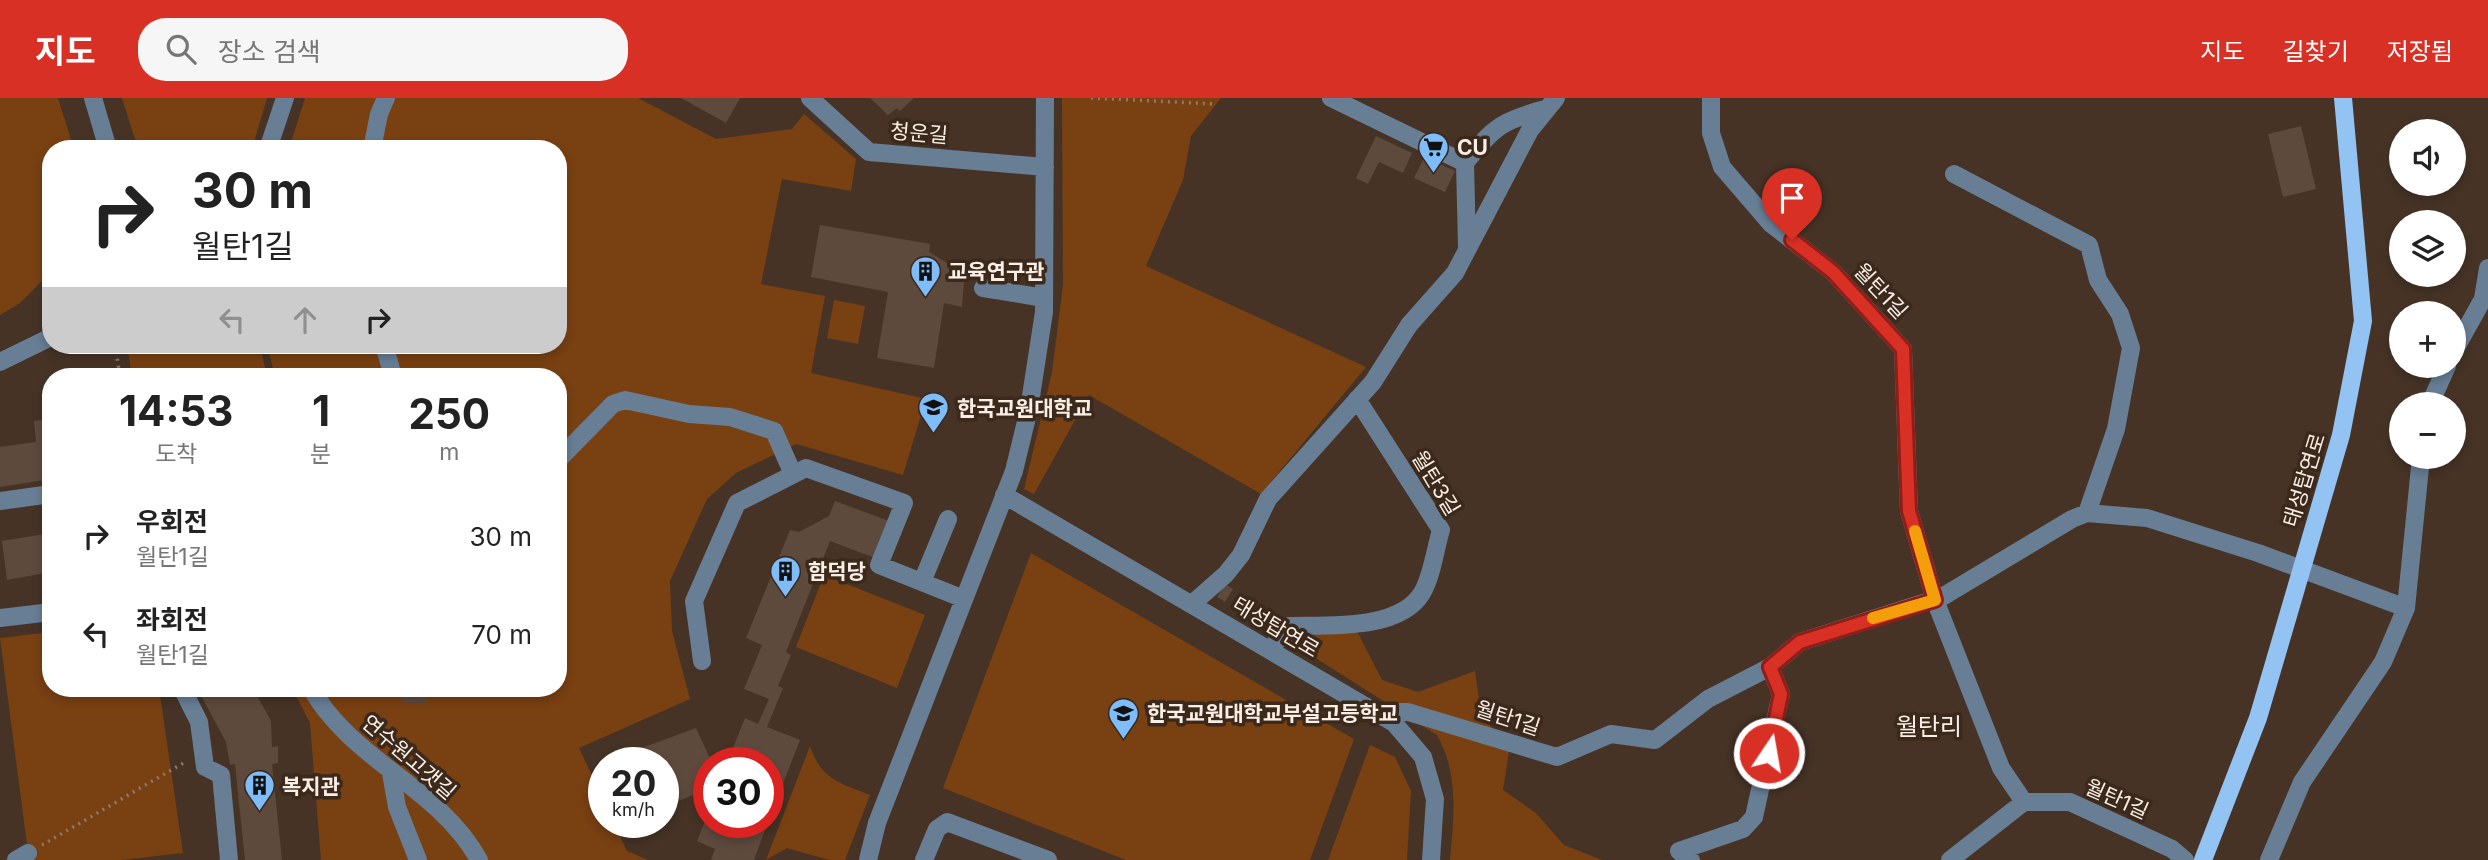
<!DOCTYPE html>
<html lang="ko">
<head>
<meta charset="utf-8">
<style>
	body { margin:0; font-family:Inter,"Noto Sans KR",sans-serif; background:#f6f6f6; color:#222; height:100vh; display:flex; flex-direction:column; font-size:26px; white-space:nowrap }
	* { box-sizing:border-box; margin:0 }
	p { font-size:23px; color:#767676 }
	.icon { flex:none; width:38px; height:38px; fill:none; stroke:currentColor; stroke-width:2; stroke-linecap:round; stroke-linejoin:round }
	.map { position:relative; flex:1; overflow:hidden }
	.side { position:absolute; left:42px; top:270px; width:525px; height:329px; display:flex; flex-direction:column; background:#fff; border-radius:28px; box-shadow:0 4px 10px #0003 }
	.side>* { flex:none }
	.top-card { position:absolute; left:42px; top:42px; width:525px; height:214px; border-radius:28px; box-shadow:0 4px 10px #0003; background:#fff; color:#222; overflow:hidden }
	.controls { position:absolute; left:2389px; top:21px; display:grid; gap:14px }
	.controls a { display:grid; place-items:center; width:77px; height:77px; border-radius:50%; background:#fff; box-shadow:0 4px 10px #0003; font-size:35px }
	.speed { position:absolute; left:588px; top:649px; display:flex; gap:14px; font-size:35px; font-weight:700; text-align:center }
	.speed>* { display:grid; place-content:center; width:91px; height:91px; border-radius:50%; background:#fff; box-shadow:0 4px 10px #0003; line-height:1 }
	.speed small { font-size:18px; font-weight:400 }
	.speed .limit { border:10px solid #d22; background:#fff; color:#111 }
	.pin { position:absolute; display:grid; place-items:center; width:60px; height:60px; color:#fff; margin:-72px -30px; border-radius:50% 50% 50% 0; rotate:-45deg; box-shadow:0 0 7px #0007 }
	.pin .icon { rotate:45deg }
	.me { position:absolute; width:77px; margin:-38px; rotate:12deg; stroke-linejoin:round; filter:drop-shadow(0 0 5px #0008) }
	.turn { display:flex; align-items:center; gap:24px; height:147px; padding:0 35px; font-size:32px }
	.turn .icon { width:91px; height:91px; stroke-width:2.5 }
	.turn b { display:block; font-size:49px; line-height:60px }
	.lanes { display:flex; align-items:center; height:66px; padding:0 35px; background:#0003; justify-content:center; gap:35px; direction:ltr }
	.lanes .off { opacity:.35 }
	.eta { display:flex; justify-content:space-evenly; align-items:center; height:119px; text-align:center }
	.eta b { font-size:42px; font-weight:700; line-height:49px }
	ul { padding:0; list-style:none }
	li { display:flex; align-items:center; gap:21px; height:98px; padding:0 35px }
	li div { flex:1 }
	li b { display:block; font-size:26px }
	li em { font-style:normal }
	header { display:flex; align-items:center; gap:42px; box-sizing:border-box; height:98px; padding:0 35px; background:#d93025; color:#fff }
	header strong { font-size:33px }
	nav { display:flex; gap:38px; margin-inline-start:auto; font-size:24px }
	.search { width:490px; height:63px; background:#f6f6f6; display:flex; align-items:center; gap:18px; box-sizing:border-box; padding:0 24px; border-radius:28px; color:#767676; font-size:26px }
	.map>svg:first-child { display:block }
</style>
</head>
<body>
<header>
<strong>지도</strong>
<div class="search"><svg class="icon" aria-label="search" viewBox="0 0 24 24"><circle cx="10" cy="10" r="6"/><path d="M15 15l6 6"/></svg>장소 검색</div>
<nav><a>지도</a><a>길찾기</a><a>저장됨</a></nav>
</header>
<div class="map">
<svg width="2488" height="762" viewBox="0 0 2488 762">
	<rect width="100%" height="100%" fill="#463326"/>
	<path fill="#794012" d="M0 0H58L74 51H51V174L20 205 0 217Z
		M122 0H267L252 51H138Z
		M305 0H638L716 41 792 31 804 16 856 61 851 93 782 81 761 186 825 198 811 275 926 301 903 377 796 346 736 375 707 401 670 483 672 533 690 601 579 650 604 703V724L614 725 627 753 648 762H321L310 625 292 590H558V278H275L267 247H558V51H289Z
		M1062 0H1221L1191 38 1183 82 1146 168 1366 269 1261 396 1089 297 1034 396 1024 391 1052 274 1063 187Z
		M834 202 865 208 858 246 827 240Z
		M127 247H260L265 270 221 278H132Z
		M1031 455 1354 641 1310 762H1126L943 690Z
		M824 477 925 517 897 590 796 549Z
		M1357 533 1382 582 1418 594 1475 573 1481 615 1509 653 1503 692 1536 715 1564 747 1602 762H1450C1454 718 1459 676 1437 637L1281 538Z
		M51 534V590H159L183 755 121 762H29L0 540Z
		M1370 647 1395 659 1411 693 1407 762H1328Z
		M810 648C822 682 838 684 870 697L845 762H829L787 750 766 762Z"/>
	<path fill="#5e4a3d" d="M681 0H740L726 25Z
		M870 0H914L900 13 897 10 888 17Z
		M2301 28 2316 91 2283 99 2268 36Z
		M1376 38 1412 55 1403 75 1379 64 1368 86 1356 80Z
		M1424 59 1455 73 1445 94 1414 80Z
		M820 127 930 146 929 154 954 169 964 184 962 209 944 205 934 270 877 260 888 194 811 179Z
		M51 321V381L0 389V349L36 344 34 323Z
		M835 403 889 423 875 460 830 443 786 554 791 557 778 588 783 590 767 629 800 642 768 724V665H727L745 620 758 626 769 601 744 591 762 547 746 540 790 432 799 434 829 418Z
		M51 435V474L7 482 2 443Z
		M1225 486 1233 491 1225 504 1217 499Z
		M197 590H253L271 623 272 649 278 648V665L272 666 282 762H245L235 666 230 667 226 644Z
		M402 590H426L425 606 401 604Z
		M696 630 712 665H709V691L665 708 663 665H645L639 651Z
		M709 713V724H768L754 762H711L715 751 697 743Z"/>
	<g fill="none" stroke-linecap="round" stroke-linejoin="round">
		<path stroke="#8b7a6f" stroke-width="3.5" stroke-dasharray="2 5" stroke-linecap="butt" d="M1091 0 1216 6
			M115 247 120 278
			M42 747 187 663"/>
		<path stroke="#677e95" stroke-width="18" d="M93 0 108 51
			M810 0 869 54 1045 69
			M1331 0 1465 65C1495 27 1501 24 1548 10
			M1711 0V35L1722 69 1771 126 1833 174 1903 251 1909 413 1935 502 2001 670 2024 704
			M268 51 285 0
			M372 51 379 16 386 0
			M1465 65 1467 149
			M1954 76 2089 147 2098 182 2120 216 2131 250 2116 331 2087 415
			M983 190 1044 200
			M384 247 393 278
			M2454 253 2483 201 2488 170
			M0 264 51 239
			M2430 306 2447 268
			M558 362 613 306 625 302 689 316 730 319 774 333 793 376
			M1004 397 1394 625 1423 659 1435 701 1431 762
			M0 403 51 396
			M922 484 948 421
			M1192 506 1226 476 1241 457 1268 401 1373 284 1409 227 1455 175 1530 32 1556 0
			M2406 510 2421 359
			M0 520 51 514
			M1270 552 1289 528C1327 527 1399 533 1422 495 1432 478 1435 452 1441 432L1357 301
			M702 563 694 503 737 405 806 370 904 405 879 467 964 501
			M182 590 199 624 205 669 221 677 229 762
			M311 590C351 662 440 690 479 762
			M1375 614H1408L1557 659 1611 636 1655 642 1708 601 1770 569 1800 544 1942 499 2072 421 2087 415 2147 420 2258 455 2406 510 2383 564 2302 684 2269 762
			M391 675 397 709 418 762
			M16 762 28 755
			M868 762 877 725 1014 373 1029 311 1044 214 1045 0
			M924 762 937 731 947 724 1048 762
			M1691 762 1679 753 1743 731 1754 719 1781 596 1770 569
			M1950 762 2024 704H2070L2172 751 2185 762"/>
		<path stroke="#93c3f2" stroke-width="18" d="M2203 762 2258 620 2341 337 2363 223 2343 0"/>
	</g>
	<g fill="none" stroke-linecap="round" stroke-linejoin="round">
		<defs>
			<path id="route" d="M1769 655 1781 596 1770 569 1800 544 1935 502 1909 413 1903 251 1833 174 1792 142"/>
		</defs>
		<use href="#route" stroke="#8d1f18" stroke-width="18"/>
		<use href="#route" stroke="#d93025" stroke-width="12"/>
		<path stroke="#f59e0b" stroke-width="12" d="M1873 520 1935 502 1915 433"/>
	</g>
	<defs>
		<symbol id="supermarket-pin" viewBox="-11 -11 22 30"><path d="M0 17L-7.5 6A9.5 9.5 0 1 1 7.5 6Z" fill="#7ebdf9" stroke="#3b291c"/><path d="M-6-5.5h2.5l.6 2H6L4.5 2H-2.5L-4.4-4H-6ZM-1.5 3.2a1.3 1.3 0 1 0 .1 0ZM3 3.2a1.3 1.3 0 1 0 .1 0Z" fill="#111"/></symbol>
		<symbol id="building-pin" viewBox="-11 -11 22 30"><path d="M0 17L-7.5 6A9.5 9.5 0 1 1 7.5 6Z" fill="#7ebdf9" stroke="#3b291c"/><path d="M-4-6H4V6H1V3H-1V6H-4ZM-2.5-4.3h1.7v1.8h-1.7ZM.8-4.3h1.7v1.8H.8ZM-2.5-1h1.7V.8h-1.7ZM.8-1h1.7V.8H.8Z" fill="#111"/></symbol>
		<symbol id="university-pin" viewBox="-11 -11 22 30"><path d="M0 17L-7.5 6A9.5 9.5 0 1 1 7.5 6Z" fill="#7ebdf9" stroke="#3b291c"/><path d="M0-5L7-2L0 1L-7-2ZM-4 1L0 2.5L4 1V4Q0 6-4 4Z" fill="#111"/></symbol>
		<symbol id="school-pin" viewBox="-11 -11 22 30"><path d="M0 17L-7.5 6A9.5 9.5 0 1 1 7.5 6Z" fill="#7ebdf9" stroke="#3b291c"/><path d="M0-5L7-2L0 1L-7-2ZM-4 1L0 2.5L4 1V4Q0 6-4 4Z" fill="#111"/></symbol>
	</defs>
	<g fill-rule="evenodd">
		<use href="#supermarket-pin" x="1416" y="32" width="35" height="47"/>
		<use href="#building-pin" x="908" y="156" width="35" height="47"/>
		<use href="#university-pin" x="916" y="292" width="35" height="47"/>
		<use href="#building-pin" x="768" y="456" width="35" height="47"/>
		<use href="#school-pin" x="1106" y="598" width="35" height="47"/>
		<use href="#building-pin" x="242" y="670" width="35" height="47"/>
	</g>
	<g text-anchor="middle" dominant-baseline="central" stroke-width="7" stroke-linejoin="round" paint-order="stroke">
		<g font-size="21" fill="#fbeee6" stroke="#3b291c">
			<text transform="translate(919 35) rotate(5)">청운길</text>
			<text transform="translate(1881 193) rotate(47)">월탄1길</text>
			<text transform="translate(2304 382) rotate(-73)">태성탑연로</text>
			<text transform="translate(1436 385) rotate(59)">월탄3길</text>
			<text transform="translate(1276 529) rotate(31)">태성탑연로</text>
			<text transform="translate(1508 620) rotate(18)">월탄1길</text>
			<text transform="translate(409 659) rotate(41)">연수원고갯길</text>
			<text transform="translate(2117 701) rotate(24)">월탄1길</text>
		</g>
		<g font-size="21" font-weight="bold" fill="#fbeee6" stroke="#3b291c" text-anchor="start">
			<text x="1457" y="49">CU</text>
			<text x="948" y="173">교육연구관</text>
			<text x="957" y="310">한국교원대학교</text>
			<text x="808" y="473">함덕당</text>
			<text x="1147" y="615">한국교원대학교부설고등학교</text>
			<text x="282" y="688">복지관</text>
		</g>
		<g font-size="24" fill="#fbeee6" stroke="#3b291c">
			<text x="1929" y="628">월탄리</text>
		</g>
	</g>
</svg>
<div class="controls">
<a><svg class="icon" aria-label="sound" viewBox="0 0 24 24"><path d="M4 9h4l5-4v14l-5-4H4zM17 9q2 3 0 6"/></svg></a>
<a><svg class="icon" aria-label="layers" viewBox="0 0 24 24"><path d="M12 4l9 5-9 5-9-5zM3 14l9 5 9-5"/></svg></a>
<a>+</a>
<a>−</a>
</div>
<div class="speed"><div>20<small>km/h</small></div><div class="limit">30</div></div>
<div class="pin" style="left:1792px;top:142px;background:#d93025"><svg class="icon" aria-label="arrive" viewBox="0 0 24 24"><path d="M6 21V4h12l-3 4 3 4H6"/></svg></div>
<svg class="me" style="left:1769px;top:655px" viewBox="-20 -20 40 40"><circle r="17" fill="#d93025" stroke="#fff" stroke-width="3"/><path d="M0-11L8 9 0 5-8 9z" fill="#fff"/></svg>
<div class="top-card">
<div class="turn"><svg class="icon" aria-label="right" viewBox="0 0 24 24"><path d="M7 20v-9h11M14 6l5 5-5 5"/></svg><div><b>30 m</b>월탄1길</div></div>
<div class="lanes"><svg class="icon off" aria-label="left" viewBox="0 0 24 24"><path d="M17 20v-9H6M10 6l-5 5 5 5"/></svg><svg class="icon off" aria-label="ahead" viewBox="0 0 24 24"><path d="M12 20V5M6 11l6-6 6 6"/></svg><svg class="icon" aria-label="right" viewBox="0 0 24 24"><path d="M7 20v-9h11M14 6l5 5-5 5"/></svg></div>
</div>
<section class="side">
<div class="eta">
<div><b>14:53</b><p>도착</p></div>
<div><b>1</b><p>분</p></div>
<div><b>250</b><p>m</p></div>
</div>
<ul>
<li><svg class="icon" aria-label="right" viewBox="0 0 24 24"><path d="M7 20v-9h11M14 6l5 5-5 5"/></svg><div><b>우회전</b><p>월탄1길</p></div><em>30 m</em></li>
<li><svg class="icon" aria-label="left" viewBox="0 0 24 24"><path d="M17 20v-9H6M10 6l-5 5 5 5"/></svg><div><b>좌회전</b><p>월탄1길</p></div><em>70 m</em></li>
</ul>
</section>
</div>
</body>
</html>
